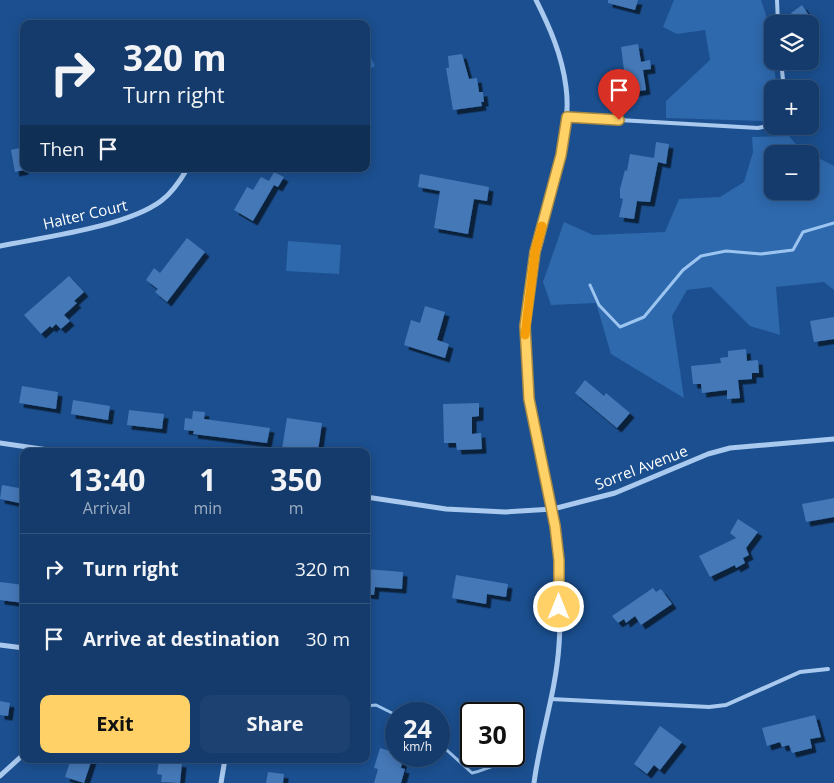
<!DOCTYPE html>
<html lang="en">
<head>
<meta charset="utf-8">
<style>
	body { margin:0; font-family:"Open Sans",sans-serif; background:#1d4271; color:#f1f3f6; height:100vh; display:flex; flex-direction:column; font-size:19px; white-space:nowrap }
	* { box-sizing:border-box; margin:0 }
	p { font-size:16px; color:#9dadc1 }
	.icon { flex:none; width:28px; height:28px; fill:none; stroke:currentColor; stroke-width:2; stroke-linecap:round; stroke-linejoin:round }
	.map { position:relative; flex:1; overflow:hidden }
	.drawer { position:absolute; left:20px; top:448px; width:350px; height:315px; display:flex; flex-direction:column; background:#143b6b; border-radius:10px; box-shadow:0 2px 12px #0003,0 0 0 1px #33557e }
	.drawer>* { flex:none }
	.guide { position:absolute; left:20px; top:20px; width:350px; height:152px; border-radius:10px; box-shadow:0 2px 12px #0003,0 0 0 1px #33557e; background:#143b6b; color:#f1f3f6; overflow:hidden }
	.buttons { position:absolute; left:764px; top:15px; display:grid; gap:10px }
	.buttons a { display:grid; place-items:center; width:55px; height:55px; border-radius:10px; background:#143b6b; box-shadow:0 2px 12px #0003,0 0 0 1px #33557e; font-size:25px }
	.speed { position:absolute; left:385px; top:702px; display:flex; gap:10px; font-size:25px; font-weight:700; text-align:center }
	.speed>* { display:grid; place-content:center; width:65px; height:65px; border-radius:50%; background:#143b6b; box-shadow:0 2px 12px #0003,0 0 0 1px #33557e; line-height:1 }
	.speed small { font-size:12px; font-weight:400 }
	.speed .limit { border:2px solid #111; border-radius:8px; background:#fff; color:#111 }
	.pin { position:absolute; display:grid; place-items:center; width:42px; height:42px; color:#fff; margin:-51px -21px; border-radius:50% 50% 50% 0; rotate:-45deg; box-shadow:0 0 5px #0007 }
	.pin .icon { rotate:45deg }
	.me { position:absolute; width:55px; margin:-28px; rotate:0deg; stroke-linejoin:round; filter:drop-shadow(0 0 4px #0008) }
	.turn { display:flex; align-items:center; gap:18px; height:105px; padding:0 20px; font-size:22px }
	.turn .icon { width:65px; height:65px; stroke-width:2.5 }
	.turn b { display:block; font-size:35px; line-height:42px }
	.then { display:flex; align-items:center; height:48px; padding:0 20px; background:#0003; gap:10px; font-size:19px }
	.eta { display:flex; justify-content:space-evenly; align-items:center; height:85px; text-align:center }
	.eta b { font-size:30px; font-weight:700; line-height:35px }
	.primary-button { display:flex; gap:10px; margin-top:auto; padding:10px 20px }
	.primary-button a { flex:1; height:58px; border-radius:10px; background:#ffd166; color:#111; font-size:20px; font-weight:700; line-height:58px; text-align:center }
	.primary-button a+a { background:#1d4271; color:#f1f3f6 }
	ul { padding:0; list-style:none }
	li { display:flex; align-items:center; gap:15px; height:70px; padding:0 20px; border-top:1px solid #33557e }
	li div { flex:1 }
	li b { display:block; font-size:19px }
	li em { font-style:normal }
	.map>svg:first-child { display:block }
</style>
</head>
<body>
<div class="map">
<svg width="834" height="783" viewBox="0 0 834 783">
	<defs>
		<filter id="shadow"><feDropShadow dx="4.5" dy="4.5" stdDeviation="0" flood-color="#0009"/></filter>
	</defs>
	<rect width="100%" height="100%" fill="#1b4f8f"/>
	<path fill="#2e69ad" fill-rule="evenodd" d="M674 0H761L767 18 777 89H772V112L763 121 666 118V101L710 60 705 30 677 34 663 27Z
		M366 48 375 66 366 71Z
		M789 136 799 148 834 166V290L824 282 776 287 780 335 750 326 711 287 687 290 672 316 684 398 611 354 596 303 551 305 543 282 564 222 593 235 665 232 679 199 720 197 744 182 753 152 752 137ZM772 154H810V191H772Z
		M288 241 341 245 339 274 286 271Z"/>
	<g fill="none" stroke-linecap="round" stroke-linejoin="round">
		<path stroke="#9cc4f0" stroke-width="3" d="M590 285 599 305 620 327 644 317 683 270 701 256 726 251 761 254 793 250 803 232 834 223
			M366 706 376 705 396 715
			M439 743 472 773C488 770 492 763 511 764"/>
	</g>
	<path fill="#4478b7" filter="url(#shadow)" d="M608 0H638L635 10 608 3Z
		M802 5 810 17 798 24 791 13Z
		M638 44 641 62 650 60 651 69 643 70 646 90 627 93 621 47Z
		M462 54 469 79 477 78 479 92H483L484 102H481L482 106 453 110 446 68H449L448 56Z
		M656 142 669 144 666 164 658 162 650 202 637 201 634 219 619 217 623 199 620 198V189L625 170 627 171 630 154 654 158Z
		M24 147V170L15 172 11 150Z
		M274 172 284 177 278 187 274 185 253 221 234 210 247 187 253 190 261 177 269 181Z
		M420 174 489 187 487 201 474 199 468 234 434 228 440 191 418 187Z
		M187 238 205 252 167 302 155 292 158 289 146 280 154 268 160 273Z
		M69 276 84 292 74 301 77 303 64 315 70 321 61 329 56 324 52 328 50 326 41 334 24 315Z
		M425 306 445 312 437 340 449 344 445 358 404 345 411 320 420 323Z
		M834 317V339L814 342 810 321Z
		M746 349 747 361 758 360 759 373H752V379L738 380 740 398 727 399V390L702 393 701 384H693L691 366 721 363 720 358 728 357V351Z
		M585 380 604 396 606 393 630 413 617 428 575 393Z
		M22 386 58 392 56 409 19 403Z
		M73 400 110 406 108 420 71 414Z
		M479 403V416L472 417V434L481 433 482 449 457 450 456 443H444L443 404Z
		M129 410 164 414 162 429 127 425Z
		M193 411 205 412 204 419 270 428 267 443 193 434 194 431 184 430 185 418 192 419Z
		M287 418 322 423 318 451 282 449Z
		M2 485 24 489V504L0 499Z
		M834 498V517L806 522 802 504Z
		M738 519 758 532 746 548 749 555 743 558 745 563 736 568 735 565 710 577 699 556 736 538 730 533Z
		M366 569 403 572 402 589 375 587 374 595 366 594Z
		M456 575 508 584 506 597 487 594 486 604 452 598Z
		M0 582 24 585V603L0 600Z
		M653 588 656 592 661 589 672 604 641 625 635 616 626 623 624 619 618 623 612 616Z
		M0 701 10 703 8 716 0 715Z
		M815 715 821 737 810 739 812 748 792 753 789 745 782 747 780 742 767 746 762 728Z
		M660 726 682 742 660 770 654 765 647 774 634 764Z
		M380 748 396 753V758L403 759 401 768 405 769 401 783H374L378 769 374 768Z
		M71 759H92L84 783 65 777Z
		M159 760 182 763 180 783 161 782 162 775 157 774Z
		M268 772 284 774 283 783H266Z"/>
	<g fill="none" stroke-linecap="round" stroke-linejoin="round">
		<path stroke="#a9c9ee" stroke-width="4" d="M777 0 778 24
			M781 61 784 89
			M567 117 758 128 772 125
			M551 699 709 707 726 705 800 672 828 669"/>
		<path stroke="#a9c9ee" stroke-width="5" d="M0 246C44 237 126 227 161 201 172 193 180 181 187 169
			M0 443 55 451
			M366 497 446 509 505 512 553 509 615 493 708 454 730 448 834 439
			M0 645 24 648
			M0 776 24 754
			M221 783 225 759
			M534 783C540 737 556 692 559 645 561 618 560 588 559 561 554 482 523 407 525 327 526 283 538 239 550 197 559 161 571 124 566 87 562 55 550 28 536 0"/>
	</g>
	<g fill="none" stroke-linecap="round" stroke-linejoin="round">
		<defs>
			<path id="route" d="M559 607V560L555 526 529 399 525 326 535 252 561 155 567 117 619 120"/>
		</defs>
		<use href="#route" stroke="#a68842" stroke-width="12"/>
		<use href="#route" stroke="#ffd166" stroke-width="9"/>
		<path stroke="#f59e0b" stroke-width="9" d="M525 335 535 252 542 226"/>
	</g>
	<g text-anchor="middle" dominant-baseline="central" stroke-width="4" stroke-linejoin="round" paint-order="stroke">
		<g font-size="15" fill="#fff" stroke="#1b4f8f">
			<text transform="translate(85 214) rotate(-13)">Halter Court</text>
			<text transform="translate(641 467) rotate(-21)">Sorrel Avenue</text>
		</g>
	</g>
</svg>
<div class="buttons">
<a><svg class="icon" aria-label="layers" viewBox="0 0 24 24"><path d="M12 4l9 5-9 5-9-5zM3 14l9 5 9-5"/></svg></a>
<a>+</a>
<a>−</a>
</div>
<div class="speed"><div>24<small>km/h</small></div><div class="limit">30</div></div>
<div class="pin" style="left:619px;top:120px;background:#d93025"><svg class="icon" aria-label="arrive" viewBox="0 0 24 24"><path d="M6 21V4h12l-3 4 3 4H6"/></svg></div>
<svg class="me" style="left:559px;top:607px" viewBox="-20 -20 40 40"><circle r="17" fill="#ffd166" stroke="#fff" stroke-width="3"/><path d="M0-11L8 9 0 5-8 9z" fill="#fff"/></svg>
<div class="guide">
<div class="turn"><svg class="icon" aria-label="right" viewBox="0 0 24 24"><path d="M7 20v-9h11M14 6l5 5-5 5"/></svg><div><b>320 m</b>Turn right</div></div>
<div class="then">Then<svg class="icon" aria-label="arrive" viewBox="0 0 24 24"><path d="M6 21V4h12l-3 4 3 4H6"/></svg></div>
</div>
<section class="drawer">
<div class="eta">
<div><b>13:40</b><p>Arrival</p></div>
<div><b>1</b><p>min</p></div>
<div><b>350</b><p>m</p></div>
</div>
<ul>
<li><svg class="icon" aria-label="right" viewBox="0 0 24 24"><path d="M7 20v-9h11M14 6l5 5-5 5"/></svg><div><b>Turn right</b></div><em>320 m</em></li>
<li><svg class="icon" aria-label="arrive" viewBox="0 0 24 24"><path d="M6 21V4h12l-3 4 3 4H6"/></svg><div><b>Arrive at destination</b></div><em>30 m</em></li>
</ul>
<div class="primary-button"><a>Exit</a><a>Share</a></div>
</section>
</div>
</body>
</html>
